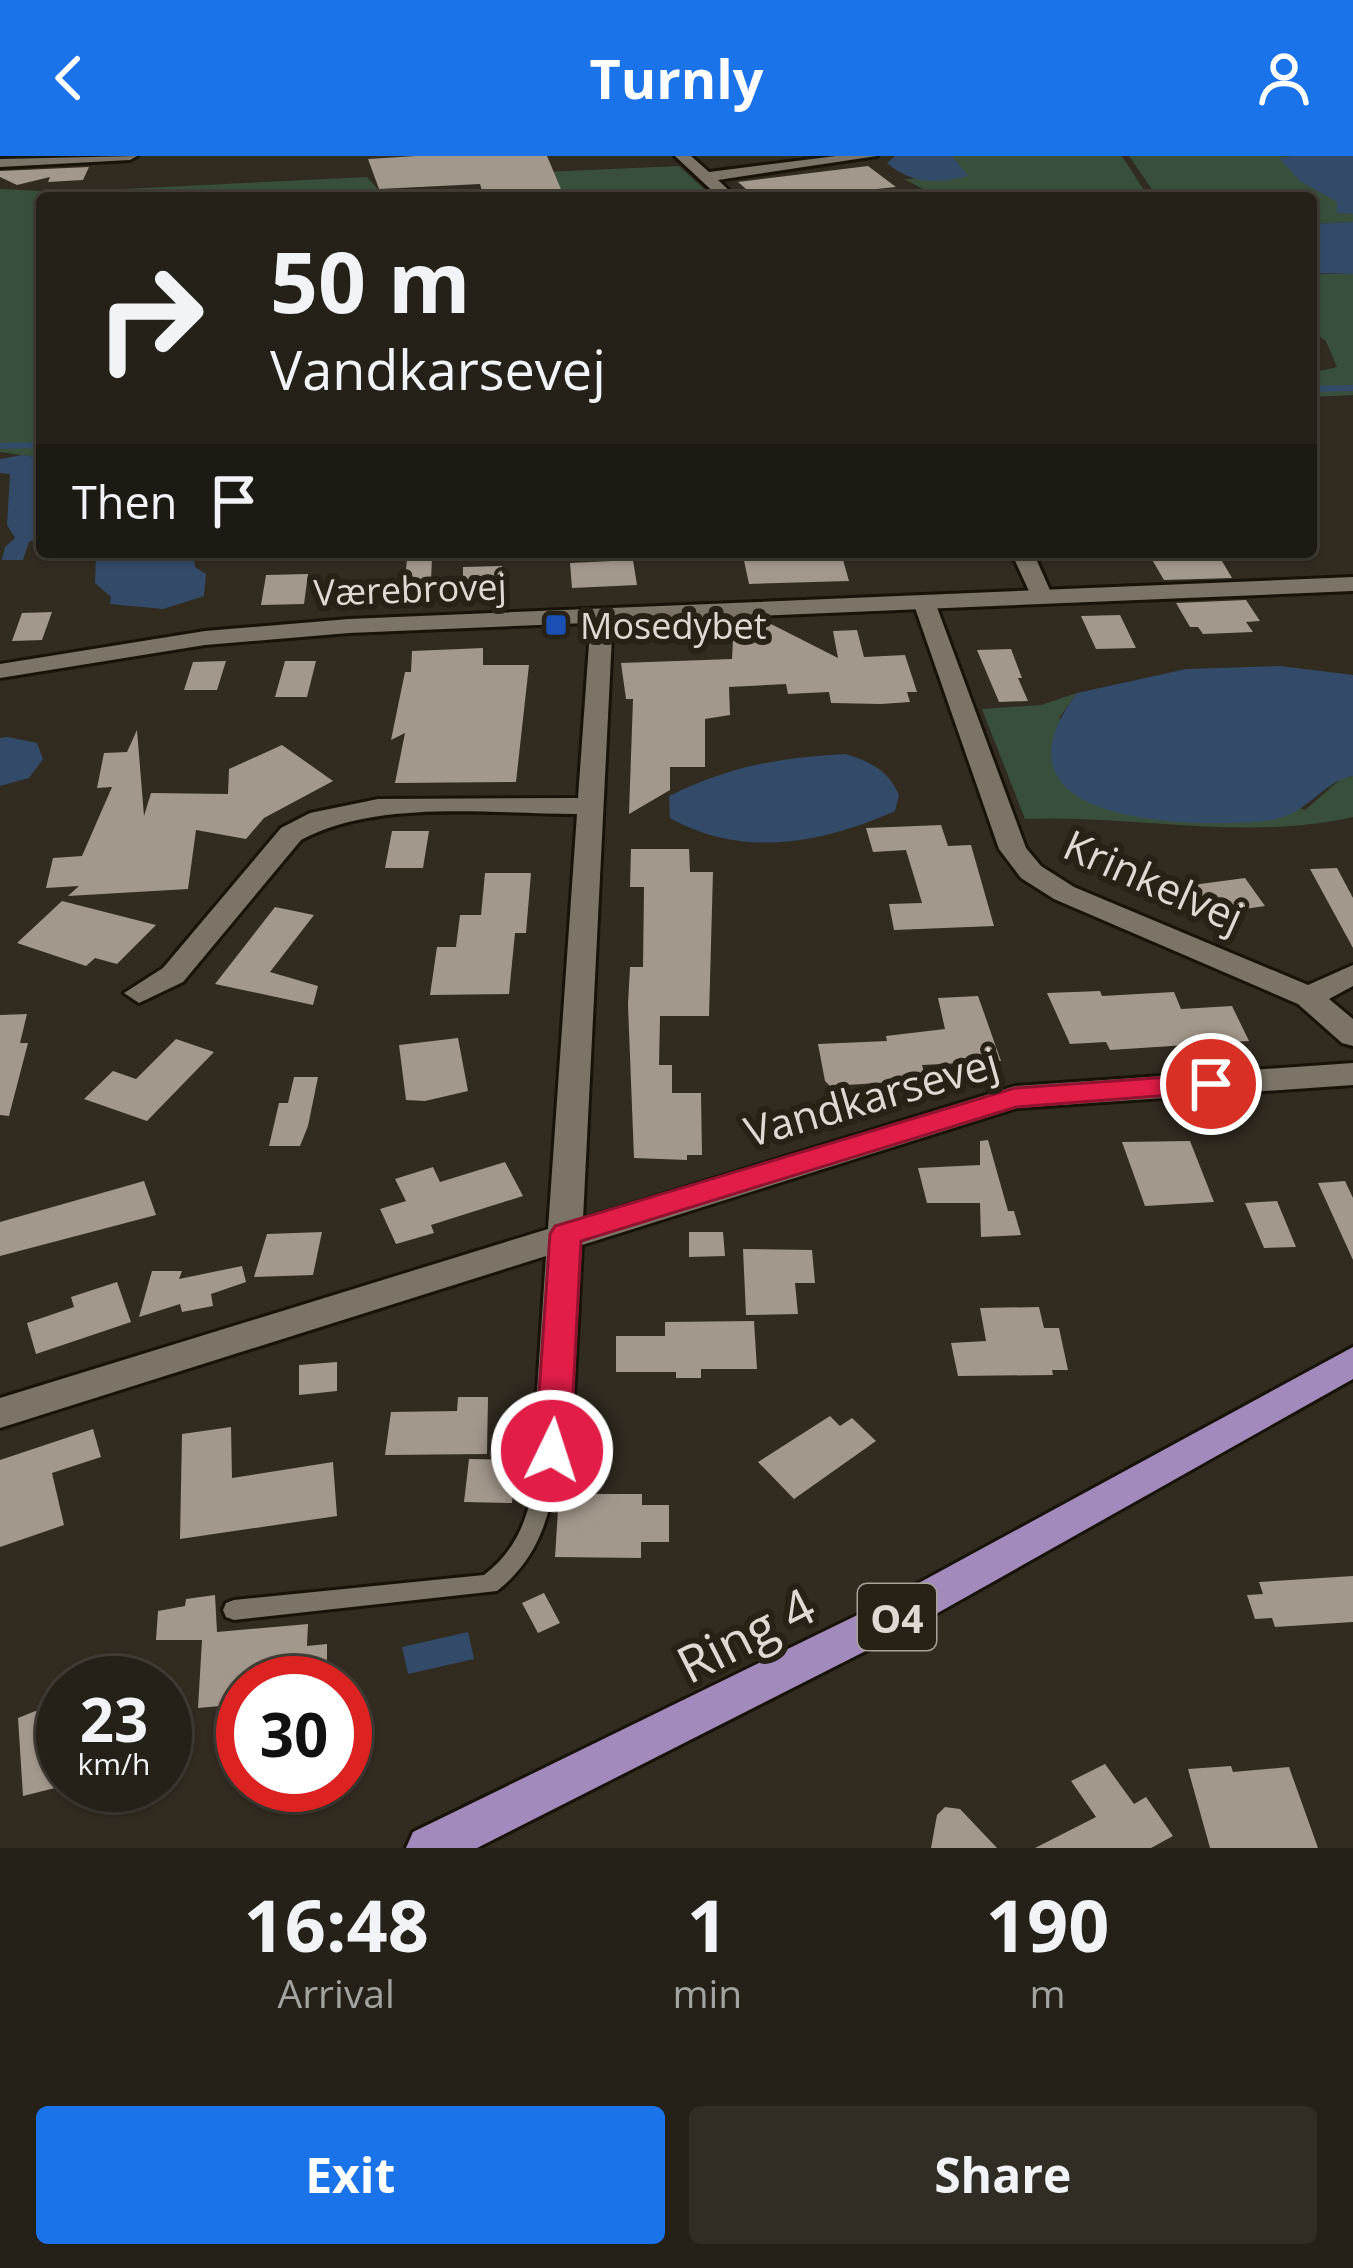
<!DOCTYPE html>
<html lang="en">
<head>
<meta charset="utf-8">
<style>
	body { margin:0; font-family:"Open Sans",sans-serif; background:#312d25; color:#f1f3f6; height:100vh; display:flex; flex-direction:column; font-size:45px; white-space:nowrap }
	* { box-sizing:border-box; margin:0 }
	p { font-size:39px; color:#a3a3a2 }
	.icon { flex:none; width:66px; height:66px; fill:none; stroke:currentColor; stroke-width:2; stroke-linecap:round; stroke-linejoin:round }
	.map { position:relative; height:1692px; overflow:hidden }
	.panel { display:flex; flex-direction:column; background:#252018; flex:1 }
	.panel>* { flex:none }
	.hud { position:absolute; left:36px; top:36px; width:1281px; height:366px; border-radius:12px; box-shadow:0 3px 9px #0004,0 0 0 3px #423e37; background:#252018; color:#f1f3f6; overflow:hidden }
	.speed { position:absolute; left:36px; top:1500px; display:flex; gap:24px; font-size:60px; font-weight:700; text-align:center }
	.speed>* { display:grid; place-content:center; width:156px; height:156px; border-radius:50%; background:#252018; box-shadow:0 3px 9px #0004,0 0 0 3px #423e37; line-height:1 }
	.speed small { font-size:30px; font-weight:400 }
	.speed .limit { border:18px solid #d22; background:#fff; color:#111 }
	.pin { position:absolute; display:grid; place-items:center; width:102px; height:102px; color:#fff; margin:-51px; border:6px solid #fff; border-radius:50%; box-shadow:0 3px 12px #0007 }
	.me { position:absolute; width:132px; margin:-66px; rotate:4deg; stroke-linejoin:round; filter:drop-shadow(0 0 9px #0008) }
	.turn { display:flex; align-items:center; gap:42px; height:252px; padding:0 36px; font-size:54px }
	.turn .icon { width:156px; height:156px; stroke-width:2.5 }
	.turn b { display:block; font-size:84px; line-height:102px }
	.then { display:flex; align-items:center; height:114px; padding:0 36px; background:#0003; gap:24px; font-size:45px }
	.eta { display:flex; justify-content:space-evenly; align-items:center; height:204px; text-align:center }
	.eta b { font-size:72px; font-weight:700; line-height:84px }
	.primary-button { display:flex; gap:24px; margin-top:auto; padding:24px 36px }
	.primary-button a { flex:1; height:138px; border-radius:12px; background:#1a73e8; color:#fff; font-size:48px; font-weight:700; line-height:138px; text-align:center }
	.primary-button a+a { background:#312d25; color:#f1f3f6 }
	header { display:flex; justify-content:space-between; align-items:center; height:156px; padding:0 36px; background:#1a73e8; color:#fff; font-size:54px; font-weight:700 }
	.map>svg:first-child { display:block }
</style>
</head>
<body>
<header><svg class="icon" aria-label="back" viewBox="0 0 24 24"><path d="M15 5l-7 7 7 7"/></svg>Turnly<svg class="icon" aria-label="person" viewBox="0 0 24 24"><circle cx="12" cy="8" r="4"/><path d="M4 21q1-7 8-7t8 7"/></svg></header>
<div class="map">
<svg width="1353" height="1692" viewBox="0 0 1353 1692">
	<rect width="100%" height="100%" fill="#312b20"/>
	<path fill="#38503b" d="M952 0H1122L1149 42H940L904 23 967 20Z
		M1129 0H1292L1281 2 1300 25 1338 46V57L1353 58V66L1311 68V42H1158Z
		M679 10 714 42H515L513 32 521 17Z
		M367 21 385 41 479 42H42V302L0 296V33L61 36Z
		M1311 118H1353V239L1311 241V217L1337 211 1326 185 1311 174Z
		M1077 537 1059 562 1305 654 1342 622 1353 620V661C1243 686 1135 658 1025 663L982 553 1041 549Z"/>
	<path fill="#334b68" d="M895 0H952L968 20C938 28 911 28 887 7Z
		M1292 0H1353V58L1337 57V46L1300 25 1279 2Z
		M1353 66V118L1311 117 1315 103 1311 68Z
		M22 299 42 302V381L29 386 23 404H2L5 391 15 382 7 369 10 318 0 317V303Z
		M96 396H220L194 401 195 411 206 418 204 440 163 453 110 448 111 441 95 427Z
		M1280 510 1353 519V620C1323 624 1308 661 1265 665 1186 672 979 668 1077 537L1186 513Z
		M8 581 37 587 43 603 29 622 0 630V582Z
		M846 598C872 607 888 614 899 639L895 655C823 687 742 703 670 662L669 640C730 610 778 602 846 598Z
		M468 1476 474 1503 408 1518 402 1491Z"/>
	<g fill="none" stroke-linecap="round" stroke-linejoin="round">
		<path stroke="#334b68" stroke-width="6" d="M1311 233 1353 232
			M0 290 42 289"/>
	</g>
	<path fill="#a3988c" d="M416 0H547L563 38 484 42 480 28 379 33 368 3Z
		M868 10 896 31 788 42 787 36 753 39 738 26Z
		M89 11 83 24 48 26 50 21 17 29 0 21V15Z
		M841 397 849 425 749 428 743 400Z
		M1219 400 1232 422 1164 424 1151 402Z
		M432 401 431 426 405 427 407 402Z
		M633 404 637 429 572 432 570 407Z
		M502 410V441H463V411Z
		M308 418 304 448 261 449 266 419Z
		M1246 444 1260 465 1246 466 1253 476 1203 478 1198 471H1190L1176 447Z
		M52 456 42 484 12 485 22 457Z
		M1120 459 1136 492 1096 493 1081 460Z
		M767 466 838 502 833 475 857 474 864 501 905 499 917 536H907L910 546 881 548 831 547 829 536 788 538 786 528 729 531 730 559 705 563V611H670V634L629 658 633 543H626L621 507 732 503 733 483Z
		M483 492V509H529L516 626 395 627 405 577 391 584 405 516H411L412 495Z
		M1011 493 1022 522H1018L1028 545 999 546 977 494Z
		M226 505 217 534H184L193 506Z
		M285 505H316L307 541H275Z
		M137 574 144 660 151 637 228 638 229 613 282 589 333 625 264 662 246 683 196 674 188 733 68 740 79 730 46 732 53 702 82 700 112 631 97 632 104 597 127 596Z
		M941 669 948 690 971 689 994 770 894 774 889 748 922 747 906 694 873 696 866 672Z
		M392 675H429L423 712H385Z
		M631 693H689L690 716H713L709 860H660L659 909H672V937H701L702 999H687V1004L634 1002 628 849 630 811H643L644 731H630Z
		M1337 712 1353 742V792L1310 713Z
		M485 717H531L526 777H515L509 838 430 839 437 791H456L460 759H481Z
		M1245 722 1265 750 1190 761 1170 732Z
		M62 745 156 769 117 808 95 802 86 810 17 787Z
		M275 751 314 759 270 816 318 830 313 849 215 828Z
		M1100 835 1102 840 1174 836 1181 853 1232 850 1249 885 1110 894 1106 886 1070 888 1047 837Z
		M978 840 1001 905 922 909 926 924 830 930 825 925 818 888 887 885 886 880 945 873 938 842Z
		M27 858 20 887H28L9 960 0 959V859Z
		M458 882 468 935 425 945 406 944 399 889Z
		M176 883 214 896 147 965 84 943 113 915 136 923Z
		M294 921H318L308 970 300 990H269L279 947H288Z
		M988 984 1008 1055H1014L1021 1079 981 1081 980 1047H927L918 1012 980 1009V985Z
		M1190 985 1214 1046 1145 1050 1122 986Z
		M505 1006 523 1040 431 1069 434 1077 396 1088 380 1053 406 1045 395 1023 433 1011 440 1026Z
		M144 1025 156 1059 0 1100V1066Z
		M1345 1025 1353 1042V1104L1318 1027Z
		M1277 1045 1296 1091 1264 1092 1245 1047Z
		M322 1076 313 1119 254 1121 267 1078Z
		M689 1076H723L725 1100 689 1101Z
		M743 1093 812 1094 815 1127H795L798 1158 746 1159Z
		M242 1110 246 1126 211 1138 213 1150 182 1156 180 1148 139 1161 152 1115H182L179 1123Z
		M117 1126 131 1166 36 1198 27 1167 74 1151 71 1141Z
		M1039 1151 1044 1172H1059L1068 1214H1052L1053 1219 958 1220 951 1187 986 1185 980 1152Z
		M754 1165 757 1213H701V1222H676V1216H616V1180H665V1166Z
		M337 1206V1235L299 1239V1209Z
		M458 1241H488L487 1298 385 1299 391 1256 457 1255Z
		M830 1260 840 1270 852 1262 876 1285 794 1343 758 1306Z
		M231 1271 232 1322 333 1306 337 1360 180 1383 182 1278Z
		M93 1273 101 1301 52 1317 64 1369 0 1391V1304Z
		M469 1303 516 1304 512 1347 464 1346Z
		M559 1338H642V1349H669V1386H641V1402L555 1401Z
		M1353 1420V1466L1275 1471 1272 1462 1255 1463 1247 1439 1263 1438 1259 1426Z
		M544 1437 560 1467 538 1477 522 1447Z
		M215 1439 217 1476 308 1468 307 1490 327 1488V1524L243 1527V1548L198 1552 202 1484H156L158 1455 185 1450 186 1443Z
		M43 1552 63 1555V1630L23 1640 18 1562Z
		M1105 1608 1134 1648 1146 1641 1173 1680 1151 1692H1035L1096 1661 1071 1625Z
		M1231 1610 1233 1616 1289 1611 1318 1692H1210L1188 1613Z
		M945 1651 960 1653 997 1692H931L937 1659Z"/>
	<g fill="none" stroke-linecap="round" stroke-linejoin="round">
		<defs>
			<path id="service" d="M552 1286 559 1289 562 1295C550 1351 545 1397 497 1435L234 1464 226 1461 223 1454 226 1447 234 1444 484 1419C527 1386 530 1345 542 1295L545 1289Z"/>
			<path id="minor" d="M137 0 130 4 0 11V3Z
				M675 0H691L709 16 836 0H877L718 24 737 42H720Z
				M1011 396H1033L1053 441 1050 446H1034Z
				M924 439 935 446 1026 692 1041 710 1074 731 1308 829 1353 809V830L1329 843 1353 863V890L1342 887 1298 848 1054 743 1021 722 999 693 913 446Z
				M602 453 613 460 583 1063 1015 930 1353 907V929L1017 952 582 1089 571 1295 565 1306 552 1311 539 1306 533 1295 546 1100 0 1272V1242L548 1073 577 658C491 658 377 643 301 684L183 826 139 847 124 837 163 812 281 672 310 657 378 643 578 642 591 460Z"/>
			<path id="tertiary" d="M1353 421V435L349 477 205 489 0 522V508L205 475 349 463Z"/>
			<path id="primary" d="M1353 1191V1223L911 1472 477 1692H406L413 1676 882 1447Z"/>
		</defs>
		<use href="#service" stroke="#181309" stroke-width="6"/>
		<use href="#minor" stroke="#181309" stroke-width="6"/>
		<use href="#tertiary" stroke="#181309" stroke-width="6"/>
		<use href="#primary" stroke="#181309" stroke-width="6"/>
		<use href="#service" fill="#7b7467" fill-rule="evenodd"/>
		<use href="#minor" fill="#7b7467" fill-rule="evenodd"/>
		<use href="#tertiary" fill="#7b7467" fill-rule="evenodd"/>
		<use href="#primary" fill="#a38abd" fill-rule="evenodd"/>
	</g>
	<path fill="#e11d48" stroke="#92132f" stroke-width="3" d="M1211 918 1222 921 1226 928 1222 935 1016 951 581 1085 570 1295 565 1305 552 1309 540 1305 535 1295 550 1078 555 1070 1015 932Z"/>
	<rect fill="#1a4fb4" stroke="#272116" stroke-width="4.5" x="544" y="457" width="24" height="24" rx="6"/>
	<g text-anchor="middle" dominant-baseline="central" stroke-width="12" stroke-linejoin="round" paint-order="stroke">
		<g font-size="36" fill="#dedad3" stroke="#272116">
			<text transform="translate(410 433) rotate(-2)">Værebrovej</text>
		</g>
		<g font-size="36" fill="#dedad3" stroke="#272116" text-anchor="start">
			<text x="580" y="469">Mosedybet</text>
		</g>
		<rect fill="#272116" stroke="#a7a29a" stroke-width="3" x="858" y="1428" width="78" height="66" rx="9"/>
		<g font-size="39" font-weight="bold" fill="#dedad3">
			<text x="897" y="1461">O4</text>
		</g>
		<g font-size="42" fill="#dedad3" stroke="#272116">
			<text transform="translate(1154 724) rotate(24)">Krinkelvej</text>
			<text transform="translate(871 940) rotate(-16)">Vandkarsevej</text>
		</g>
		<g font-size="51" fill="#dedad3" stroke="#272116">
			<text transform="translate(745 1478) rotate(-27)">Ring 4</text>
		</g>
	</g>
</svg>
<div class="speed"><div>23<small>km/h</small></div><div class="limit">30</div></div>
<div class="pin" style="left:1211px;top:928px;background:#d93025"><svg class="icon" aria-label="arrive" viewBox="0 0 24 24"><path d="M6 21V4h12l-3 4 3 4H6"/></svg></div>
<svg class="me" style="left:552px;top:1295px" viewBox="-20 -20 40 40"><circle r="17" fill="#e11d48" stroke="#fff" stroke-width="3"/><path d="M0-11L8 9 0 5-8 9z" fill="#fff"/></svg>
<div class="hud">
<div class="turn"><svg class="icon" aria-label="right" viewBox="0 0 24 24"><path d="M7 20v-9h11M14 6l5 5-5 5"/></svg><div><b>50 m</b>Vandkarsevej</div></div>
<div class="then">Then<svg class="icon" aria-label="arrive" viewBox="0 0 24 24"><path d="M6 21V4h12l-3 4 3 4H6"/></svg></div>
</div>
</div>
<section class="panel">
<div class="eta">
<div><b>16:48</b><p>Arrival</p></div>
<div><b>1</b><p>min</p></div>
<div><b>190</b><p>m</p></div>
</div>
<div class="primary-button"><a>Exit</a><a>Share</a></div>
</section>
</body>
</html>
